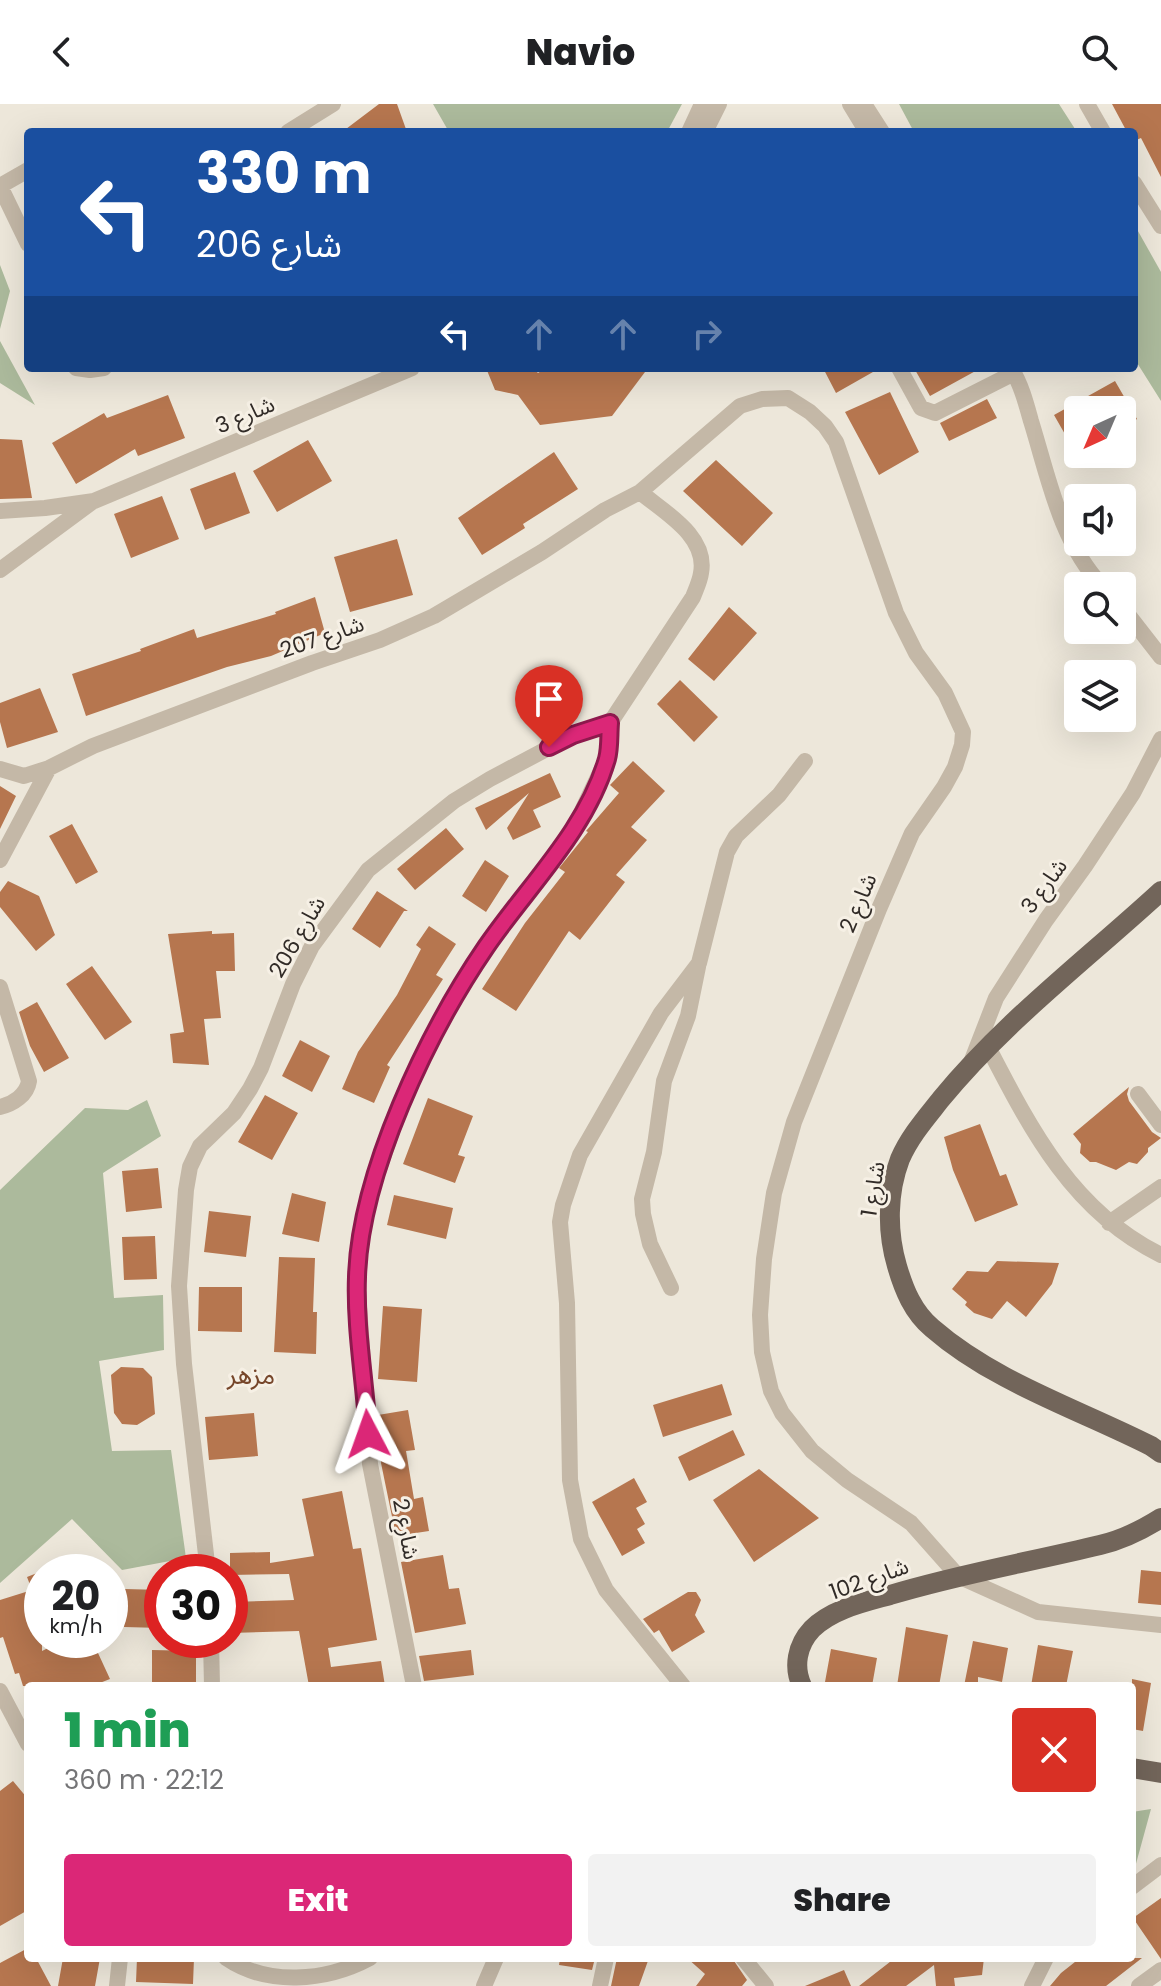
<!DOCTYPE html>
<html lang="en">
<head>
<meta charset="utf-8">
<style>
	body { margin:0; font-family:Poppins,"Noto Sans Arabic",sans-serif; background:#f2f2f2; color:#202124; height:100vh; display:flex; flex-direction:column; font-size:30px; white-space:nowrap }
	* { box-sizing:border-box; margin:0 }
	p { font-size:26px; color:#757577 }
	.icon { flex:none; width:44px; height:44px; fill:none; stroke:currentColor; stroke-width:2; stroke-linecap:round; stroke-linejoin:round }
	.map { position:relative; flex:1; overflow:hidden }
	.drawer { position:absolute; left:24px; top:1578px; width:1112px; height:280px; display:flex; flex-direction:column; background:#fff; border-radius:8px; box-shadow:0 8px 32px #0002 }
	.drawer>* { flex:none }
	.guide { position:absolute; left:24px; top:24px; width:1114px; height:244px; border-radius:8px; box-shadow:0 8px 32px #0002; background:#1a4fa0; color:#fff; overflow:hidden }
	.needle { width:52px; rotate:224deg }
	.tools { position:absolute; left:1064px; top:292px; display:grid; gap:16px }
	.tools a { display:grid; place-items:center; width:72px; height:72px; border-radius:8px; background:#fff; box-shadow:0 8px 32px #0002; font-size:40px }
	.speed { position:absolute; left:24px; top:1450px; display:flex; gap:16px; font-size:40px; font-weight:700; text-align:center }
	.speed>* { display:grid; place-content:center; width:104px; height:104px; border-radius:50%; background:#fff; box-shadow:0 8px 32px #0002; line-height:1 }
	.speed small { font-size:20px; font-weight:400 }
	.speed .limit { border:12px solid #d22; background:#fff; color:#111 }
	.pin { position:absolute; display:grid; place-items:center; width:68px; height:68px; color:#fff; margin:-82px -34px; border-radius:50% 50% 50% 0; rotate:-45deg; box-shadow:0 0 8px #0007 }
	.pin .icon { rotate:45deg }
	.me { position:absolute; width:88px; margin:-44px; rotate:356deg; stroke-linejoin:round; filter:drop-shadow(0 0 6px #0008) }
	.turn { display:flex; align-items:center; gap:28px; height:168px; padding:0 40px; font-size:36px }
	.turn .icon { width:104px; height:104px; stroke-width:2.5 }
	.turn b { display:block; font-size:56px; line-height:68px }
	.lanes { display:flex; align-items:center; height:76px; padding:0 40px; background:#0003; justify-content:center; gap:40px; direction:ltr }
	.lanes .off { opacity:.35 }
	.round { display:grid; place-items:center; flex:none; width:84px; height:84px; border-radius:8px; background:#f2f2f2 }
	.headline { display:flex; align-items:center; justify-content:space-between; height:136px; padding:0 40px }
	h1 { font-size:48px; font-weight:800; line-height:60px; color:#1e9e55 }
	.primary-button { display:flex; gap:16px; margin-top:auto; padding:16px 40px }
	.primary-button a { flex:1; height:92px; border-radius:8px; background:#db2777; color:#fff; font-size:32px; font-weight:800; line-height:92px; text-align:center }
	.primary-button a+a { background:#f2f2f2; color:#202124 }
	header { display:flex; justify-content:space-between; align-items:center; height:104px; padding:0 40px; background:#fff; font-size:36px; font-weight:800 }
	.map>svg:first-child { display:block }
</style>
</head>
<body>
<header><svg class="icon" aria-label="back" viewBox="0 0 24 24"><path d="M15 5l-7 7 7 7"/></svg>Navio<svg class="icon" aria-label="search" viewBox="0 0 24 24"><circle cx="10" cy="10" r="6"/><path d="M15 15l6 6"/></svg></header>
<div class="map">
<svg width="1161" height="1882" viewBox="0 0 1161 1882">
	<rect width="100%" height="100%" fill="#ede7da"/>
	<path fill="#acba9c" d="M433 0H682L667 28H449Z
		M899 0H1059L1077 28H914Z
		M1134 120 1161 168V297L1134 254Z
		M0 161 10 187 0 225Z
		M0 237 35 301 0 279Z
		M147 996 161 1032 103 1069 114 1194 163 1191 164 1246 99 1257 112 1347 171 1346 186 1454 122 1466 72 1415 0 1479V1086L85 1004 128 1006Z
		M1151 1705 1134 1767 1132 1769V1708Z"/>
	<path fill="#b6764f" d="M379 0H397L407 28H342Z
		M1112 0H1161V73L1141 34 1134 37V28H1127Z
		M486 264H533L538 269 546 264H648L612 312 540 321 518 291 495 286Z
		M823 264H880L836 289Z
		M914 264H981L930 292Z
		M1115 277 1137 315 1122 324V306H1078V353L1054 311Z
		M890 288 919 348 879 371 845 308Z
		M168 291 185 334 138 352 135 345 76 380 52 339 104 309 107 314Z
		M987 295 997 314 949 337 940 319Z
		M0 335 22 336 32 394 0 395Z
		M308 336 332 377 277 408 253 367Z
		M554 348 578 385 523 420 525 424 482 451 458 414Z
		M716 356 773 409 742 442 683 387Z
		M235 368 250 409 205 426 190 385Z
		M162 392 179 435 131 454 114 410Z
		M397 435 413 491 350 508 334 453Z
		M315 493 325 529 271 552 227 563 86 612 72 570 141 547 140 545 194 525 197 534 276 510 275 508Z
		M729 503 757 529 714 577 688 555Z
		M680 576 718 613 694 638 657 600Z
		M40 584 58 628 7 644 0 618V599Z
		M633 657 665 687 631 723 647 736 616 771 625 778 580 836 569 827 516 907 482 885 525 819 565 768 559 764 588 728 586 727 619 689 610 681Z
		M550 669 561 693 533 706 541 723 513 736 507 724 529 689 486 726 475 704Z
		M0 682 16 692 0 725Z
		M72 720 98 768 76 780 49 732Z
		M446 724 464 745 415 786 397 765Z
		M485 756 509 772 486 808 462 792Z
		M8 777 39 792 55 831 36 847 0 803V788Z
		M377 787 408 807H404L380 844 352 825Z
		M429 822 456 840 436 871 443 875 387 961 390 963 374 999 342 985 358 948 397 891 421 845 416 841Z
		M212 827V830L234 829 235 867H216L221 914 204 915 209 961 173 959 170 930 184 928 168 830Z
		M92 862 132 918 105 936 66 880Z
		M37 898 69 954 44 968 30 942 19 908Z
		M300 936 330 952 312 988 282 972Z
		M1129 983 1127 990 1129 997 1152 1028 1161 1034 1148 1044V1048L1137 1060 1129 1058 1116 1066 1096 1058H1090L1080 1049 1081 1040 1073 1030Z
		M265 991 298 1009 272 1056 238 1038Z
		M428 994 473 1012 458 1051 465 1053 455 1079 403 1060Z
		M980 1020 1000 1072 1006 1070 1018 1101 975 1118 953 1066 944 1033Z
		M158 1064 162 1104 126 1108 122 1067Z
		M292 1089 326 1098 319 1138 282 1130Z
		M394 1091 453 1104 446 1135 387 1121Z
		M209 1107 251 1112 246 1153 204 1148Z
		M155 1132 157 1175 124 1176 122 1133Z
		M279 1153 315 1154 313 1208H317L316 1250 274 1248Z
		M997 1157 1059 1159 1052 1180 1026 1213 1007 1197 992 1215 974 1209 965 1201 967 1198 952 1185 967 1167 988 1168Z
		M199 1183H242V1228L198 1227Z
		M383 1202 422 1205 417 1278 378 1275Z
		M121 1263 143 1264 152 1273 155 1310 137 1321 122 1320 114 1309 111 1271Z
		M722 1280 732 1311 663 1333 653 1301Z
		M408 1306 415 1346 406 1347 414 1395 423 1393 429 1427 396 1432 381 1359 378 1311Z
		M254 1309 258 1352 209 1356 205 1313Z
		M733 1326 745 1351 689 1377 678 1353Z
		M759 1365 819 1414 754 1458 713 1396Z
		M634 1374 647 1398 636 1404 645 1420 637 1425 645 1439 622 1452 592 1398Z
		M342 1387 353 1445 361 1444 377 1536 328 1544 331 1563 381 1557 385 1582H309L299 1527 230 1529V1498L294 1496 289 1470 230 1471V1449L270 1448V1459L314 1452 302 1395Z
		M443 1451 449 1485 459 1484 466 1520 415 1529 401 1458Z
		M1141 1466 1161 1468V1501L1138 1499Z
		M42 1467V1547L64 1536H92L110 1575 92 1582H23L19 1569 15 1570 3 1533 0 1534V1496L32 1486 27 1473Z
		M125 1485 162 1486V1524L124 1523Z
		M688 1488H696L701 1496 695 1511 705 1528 672 1548 659 1526 654 1529 643 1515Z
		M906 1523 948 1531 939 1582H897Z
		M973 1537 1008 1544 1002 1578 978 1573V1582H964Z
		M1038 1541 1073 1547 1066 1582H1031Z
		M831 1545 877 1554 872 1582H846L825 1578Z
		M152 1546 196 1547V1582H152Z
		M471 1546 474 1571 424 1577 419 1552Z
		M1132 1575 1151 1579 1143 1627 1132 1625Z
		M13 1677 28 1695V1806L0 1822V1687Z
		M1161 1794V1855L1133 1814Z
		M28 1844V1854H36L51 1882H0V1859Z
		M63 1854H100L95 1882H58Z
		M137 1854H194L193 1880 136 1878Z
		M560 1854H595L592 1866 559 1861Z
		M617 1854H649L639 1882H611Z
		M687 1854H732L747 1876 742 1882H696L705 1870Z
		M895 1854H984L982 1871 954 1874 955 1882H936L934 1861 906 1882H859Z
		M1080 1854H1142L1106 1882H1050L1061 1869Z
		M844 1866 851 1882H805Z"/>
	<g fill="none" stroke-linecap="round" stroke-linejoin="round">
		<path stroke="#c4b8a7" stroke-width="16" d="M850 0 867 28
			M864 0 882 28
			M1087 0 1103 28
			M288 28 333 0
			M689 28 702 0
			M705 28 719 0
			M1134 79 1161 122
			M0 82 28 140
			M0 82 28 66
			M76 264 90 266 104 264
			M899 264 921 304 935 309 1014 269
			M1011 264C1021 280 1026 299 1031 317 1049 375 1060 437 1102 482
			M0 407 45 404 94 397 412 264
			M0 466 92 398
			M1122 503 1161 553
			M0 665 24 672 49 664 93 642 312 559 380 536 434 512 542 448 605 406 640 388 740 302 762 295 788 294 810 308 825 322 836 338 896 509 916 549 945 589 963 628 962 641 955 663 944 683 912 729 879 805 794 1018 774 1089 764 1155 760 1211 762 1248 771 1287 782 1309 812 1347 847 1376 911 1419 958 1472 1038 1508 1161 1521
			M0 756 49 664
			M0 883 29 977C27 991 13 1000 0 1003
			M988 943C1031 1026 1073 1108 1161 1151
			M972 956 996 894 1046 816 1085 762 1133 689 1161 635
			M1138 990 1161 1021
			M1109 1119 1161 1083
			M671 1184 650 1140 643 1110 642 1095 654 1048 664 977 688 912 698 863
			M208 1468 184 1260 179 1182 186 1086 190 1063 200 1042 234 1009 250 985 261 964 293 880 312 842 368 766 454 697 490 675 573 631 610 619 693 493C696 485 700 477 701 469 708 432 664 408 640 388
			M211 1536 212 1582
			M414 1582 370 1360 357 1172 366 1103 396 1016 426 945 448 902 484 846 573 726 607 654 610 619
			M683 1582 606 1486 581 1435 570 1376 567 1199 560 1118 563 1101 580 1051 661 909 699 859 727 748 736 732 779 691 805 657
			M0 1587 28 1640
			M1132 1783 1161 1761
			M226 1854C267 1882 325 1878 370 1854
			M743 1854 766 1882
			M117 1882 120 1854
			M484 1882 496 1854
			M600 1882 606 1854
			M1032 1882 1046 1854
			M1139 1882 1161 1866"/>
		<path stroke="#72655a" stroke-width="20" d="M1161 787C1087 855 1005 917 941 995 926 1014 910 1032 900 1055 887 1089 887 1128 897 1162 904 1186 913 1208 932 1224 994 1278 1078 1305 1151 1342L1161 1349
			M802 1582C793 1563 797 1541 812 1525 832 1505 865 1498 890 1491 959 1470 1030 1458 1100 1441 1122 1436 1142 1426 1161 1414
			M1132 1664 1161 1669"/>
	</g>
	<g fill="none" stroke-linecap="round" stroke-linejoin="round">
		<defs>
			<path id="route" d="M368 1330C365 1278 355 1224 357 1173 360 1069 428 928 486 843 527 783 586 727 607 655 610 644 609 631 610 619L573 631 549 643"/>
		</defs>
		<use href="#route" stroke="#8e194d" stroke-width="20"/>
		<use href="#route" stroke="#db2777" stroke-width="14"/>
	</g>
	<g text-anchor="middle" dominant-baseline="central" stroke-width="6" stroke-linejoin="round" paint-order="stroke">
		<g font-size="22" fill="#312b27" stroke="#f6f0e5">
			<text transform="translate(245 311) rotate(-23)">شارع 3</text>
			<text transform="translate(322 533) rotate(-19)">شارع 207</text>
			<text transform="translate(1044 782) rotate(-54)">شارع 3</text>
			<text transform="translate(858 799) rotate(-67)">شارع 2</text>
			<text transform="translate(297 833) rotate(-60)">شارع 206</text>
			<text transform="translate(873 1085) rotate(-81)">شارع 1</text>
			<text transform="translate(406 1425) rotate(79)">شارع 2</text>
			<text transform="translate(869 1475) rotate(-20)">شارع 102</text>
		</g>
		<g font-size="26" fill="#76462a" stroke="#f6f0e5">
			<text x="251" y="1271">مزهر</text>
		</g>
	</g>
</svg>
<div class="tools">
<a><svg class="needle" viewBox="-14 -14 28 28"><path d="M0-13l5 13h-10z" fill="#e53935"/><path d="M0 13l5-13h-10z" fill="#757577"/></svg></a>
<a><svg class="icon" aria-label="sound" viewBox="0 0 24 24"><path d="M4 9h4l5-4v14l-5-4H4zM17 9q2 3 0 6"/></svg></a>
<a><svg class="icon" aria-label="search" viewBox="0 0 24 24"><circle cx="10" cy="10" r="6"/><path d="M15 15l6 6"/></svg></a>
<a><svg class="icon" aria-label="layers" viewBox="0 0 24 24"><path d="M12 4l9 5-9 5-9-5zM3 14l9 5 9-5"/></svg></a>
</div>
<div class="speed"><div>20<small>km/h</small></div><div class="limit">30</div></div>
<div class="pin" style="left:549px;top:643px;background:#d93025"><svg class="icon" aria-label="arrive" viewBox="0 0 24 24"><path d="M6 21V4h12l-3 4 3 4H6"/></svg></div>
<svg class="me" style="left:368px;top:1330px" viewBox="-20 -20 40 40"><path d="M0-17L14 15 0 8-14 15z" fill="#db2777" stroke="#fff" stroke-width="4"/></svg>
<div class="guide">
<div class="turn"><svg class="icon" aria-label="left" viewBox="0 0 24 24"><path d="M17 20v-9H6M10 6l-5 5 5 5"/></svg><div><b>330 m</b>شارع 206</div></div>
<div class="lanes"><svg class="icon" aria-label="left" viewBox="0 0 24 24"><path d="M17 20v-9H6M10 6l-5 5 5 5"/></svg><svg class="icon off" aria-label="ahead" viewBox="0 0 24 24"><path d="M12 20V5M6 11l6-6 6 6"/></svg><svg class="icon off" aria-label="ahead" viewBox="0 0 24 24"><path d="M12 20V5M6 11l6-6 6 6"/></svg><svg class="icon off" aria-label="right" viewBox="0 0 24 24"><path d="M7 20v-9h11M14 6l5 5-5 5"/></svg></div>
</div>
<section class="drawer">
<div class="headline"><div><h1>1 min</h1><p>360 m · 22:12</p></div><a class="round" style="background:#d93025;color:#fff"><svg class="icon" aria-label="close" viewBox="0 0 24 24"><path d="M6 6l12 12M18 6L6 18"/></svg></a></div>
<div class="primary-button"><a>Exit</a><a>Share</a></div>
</section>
</div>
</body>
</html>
